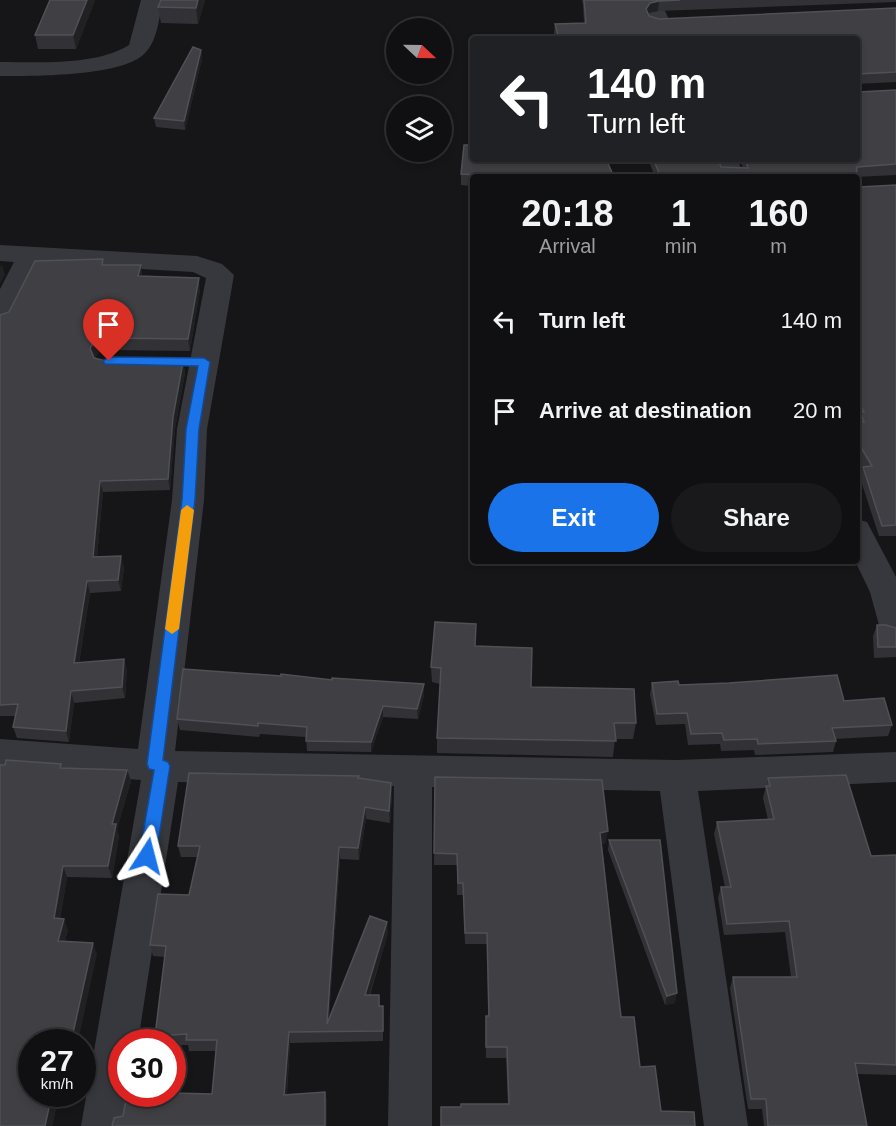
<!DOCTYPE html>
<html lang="en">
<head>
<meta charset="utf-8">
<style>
	body { margin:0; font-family:Arial,sans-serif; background:#19191b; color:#f1f3f6; height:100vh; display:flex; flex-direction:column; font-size:22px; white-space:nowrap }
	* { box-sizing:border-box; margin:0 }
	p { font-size:20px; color:#9c9d9f }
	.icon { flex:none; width:33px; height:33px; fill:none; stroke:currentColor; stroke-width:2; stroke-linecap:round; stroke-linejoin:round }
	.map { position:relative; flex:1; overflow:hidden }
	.drawer { position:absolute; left:470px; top:174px; width:390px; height:390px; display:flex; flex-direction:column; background:#101012; border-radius:6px; box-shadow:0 3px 9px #0003,0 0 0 2px #303032 }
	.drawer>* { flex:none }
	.banner { position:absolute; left:470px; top:36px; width:390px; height:126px; border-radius:6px; box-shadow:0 3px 9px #0003,0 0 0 2px #303032; background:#202124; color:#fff; overflow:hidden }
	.needle { width:39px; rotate:112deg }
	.controls { position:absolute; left:386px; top:18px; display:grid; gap:12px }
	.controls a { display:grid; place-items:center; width:66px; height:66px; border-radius:50%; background:#101012; box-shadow:0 3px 9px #0003,0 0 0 2px #303032; font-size:30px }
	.speed { position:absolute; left:18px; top:1029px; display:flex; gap:12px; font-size:30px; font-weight:700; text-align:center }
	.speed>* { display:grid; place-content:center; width:78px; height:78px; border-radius:50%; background:#101012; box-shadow:0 3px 9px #0003,0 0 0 2px #303032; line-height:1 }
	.speed small { font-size:15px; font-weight:400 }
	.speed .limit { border:9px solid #d22; background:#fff; color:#111 }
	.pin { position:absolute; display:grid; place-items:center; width:51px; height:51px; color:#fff; margin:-62px -26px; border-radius:50% 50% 50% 0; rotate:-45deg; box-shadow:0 0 6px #0007 }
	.pin .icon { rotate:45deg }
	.me { position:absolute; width:66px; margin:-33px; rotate:9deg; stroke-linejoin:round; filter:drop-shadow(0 0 4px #0008) }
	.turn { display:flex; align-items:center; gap:21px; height:126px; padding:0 18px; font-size:27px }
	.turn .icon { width:78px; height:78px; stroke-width:2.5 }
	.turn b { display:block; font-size:42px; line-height:51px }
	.eta { display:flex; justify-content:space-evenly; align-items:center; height:102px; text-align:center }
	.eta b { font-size:36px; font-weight:800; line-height:42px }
	.button { display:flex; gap:12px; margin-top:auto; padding:12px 18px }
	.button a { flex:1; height:69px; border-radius:36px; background:#1a73e8; color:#fff; font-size:24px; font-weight:800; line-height:69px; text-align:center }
	.button a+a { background:#19191b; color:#f1f3f6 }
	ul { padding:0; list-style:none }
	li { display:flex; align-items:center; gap:18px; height:90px; padding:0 18px }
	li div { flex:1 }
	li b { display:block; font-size:22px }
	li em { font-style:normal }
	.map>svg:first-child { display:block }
</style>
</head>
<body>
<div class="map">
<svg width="896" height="1126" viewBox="0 0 896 1126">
	<rect width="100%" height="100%" fill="#161618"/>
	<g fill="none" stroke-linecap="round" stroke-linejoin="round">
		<path fill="#37383d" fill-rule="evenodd" d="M141 0H163C159 17 158 40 145 53 123 77 32 76 0 76V62C38 62 96 66 129 45Z
			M638 0H660L678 39H656Z
			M713 159H737L745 177H721Z
			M0 245 197 256 222 264 234 275 207 429 204 500 175 751 677 760 896 752V782L698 791 748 1126H704L660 791 432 787V1126H388L394 786 178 782 138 1042H122V1094H130L125 1126H81L141 780 0 769V739L138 749 172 500 177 429 206 278 193 272 40 263 14 316 10 322 0 325V289L14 262 0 261Z
			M856 519 867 522 896 577V638L884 634 879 625 870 592 855 561Z"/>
	</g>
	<path fill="#323236" d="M95 0 76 49H38L35 35Z
		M161 0H205L198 24 161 23 158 7Z
		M582 0H896V2L658 11 649 13 648 14 649 16 659 19 896 8V82L856 84V39H555L554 34 555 24 584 23 583 5Z
		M201 50 202 59 185 130 156 127 154 118Z
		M896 90V175L856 177H655L648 159H718L721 167 743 168 739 159H856L858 92Z
		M461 174 614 177H472V186L461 185Z
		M856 185 859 187 896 185V536H879L860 478 863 467 856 455V422H858L859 418 856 413Z
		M104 265 143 277 200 290 190 351 109 350 99 352 95 358 106 361 183 362 185 373 175 429 170 490 103 492 97 557 124 567 121 591 90 593 79 663 124 659 127 670 125 698 74 703 69 742 17 738 13 727 16 716H0V315L9 312Z
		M877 625 896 628V657L874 658 873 636Z
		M476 646 531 687 636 723 633 739H615L613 757 437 753V738L440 684 432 682 431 667Z
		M332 680 424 684V695L418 719 383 717 371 752 307 751 306 737 260 734 259 737 180 730 177 719Z
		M652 683 679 685 892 725 888 736 835 739 836 741 833 752 755 755 754 750 721 751 720 744 688 745 685 724 656 725 650 694Z
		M62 768 127 770 131 781 117 829 119 836 112 878 67 877 60 919 68 930 65 941 97 954 32 1094H67V1095H59L52 1126H0Z
		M359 776V778L391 783 392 795 390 823 366 819 359 860 340 859 329 1017 388 933 370 995 380 1006H383V1041L290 1043 287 1094 325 1092 327 1102V1126H112L212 1094 216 1051H189L188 1045H172V1042H157L155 1036 165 957 153 956 150 945 189 895 197 857H181L178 846Z
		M435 777 606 843 602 844 621 1017 640 1067 661 1111 461 1107 508 1104 506 1058H486V1016H488L487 944H465L463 895H457V865H434Z
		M768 778 871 856 896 855V1075L857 1074 867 1126H764L762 1109H748L730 988 733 977H791L785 932 724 935 718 898 721 887H725L714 834 717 822 768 820 763 798Z
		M609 840 675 1003 665 1005 608 850Z"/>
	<path fill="#212124" d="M87 0H95L76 49 73 35Z
		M198 0H205L198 24 196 8Z
		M659 1 658 11 649 13 645 19 646 9 650 3Z
		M201 50 202 59 185 130 184 121Z
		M2 264 5 275 0 284V267Z
		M141 265 143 277 138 276Z
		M199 278 200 290 190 351 188 339Z
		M107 338 109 350 99 352 93 360 90 348 96 340Z
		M183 362 185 373 175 429 170 490 168 479 173 417Z
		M100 481 103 492 96 569 93 557Z
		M121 556 124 567 121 591 118 580Z
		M87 581 90 593 77 674 74 663Z
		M124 659 127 670 125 698 122 687Z
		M424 684V695L418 719 417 709Z
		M71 691 74 703 69 742 66 731Z
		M383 706V717L371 752V742Z
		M127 770 131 781 117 829 119 836 112 878 108 866 112 824Z
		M391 783 392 795 390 823 389 811Z
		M365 807 366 819 359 860 358 848Z
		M608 831 606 843 599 845 600 833Z
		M339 847 340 859 328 1031 327 1024Z
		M63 866 67 877 58 929 54 918Z
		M64 919 68 930 62 952 58 941Z
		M387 922 388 933 366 1006 365 995Z
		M93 943 97 954 78 1042H71Z
		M677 993 675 1003 665 1005 667 996Z
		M289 1032 290 1043 286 1105 284 1095Z
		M325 1092 327 1102V1126H325Z
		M52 1094H58L59 1095 52 1126H45Z"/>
	<path fill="#3f3f44" stroke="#4f5156" stroke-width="1.5" d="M50 0H87L73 35H35Z
		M161 0H198L196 8 158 7Z
		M584 0H680L659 1 650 3 646 9 649 16 659 19 896 8V72L857 74 856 77V39H559L555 24 586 23Z
		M193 47 201 50 184 121 154 118Z
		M856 90 858 92 896 90V164L857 167 856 177H661L653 159H718L721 167 748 168 745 159H856Z
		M464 145H472V159H606L614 177H478V175L461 174Z
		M856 185 859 187 896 185V525L882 526 863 467 872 466 859 444 856 435V422H864L860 412H864L856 396Z
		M103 259 102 265H141L138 276 199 278 188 339 107 338 96 340 90 348 94 358 106 361 183 362 173 417 168 479 100 481 93 557 121 556 118 580 87 581 74 663 124 659 122 687 71 691 66 731 13 727 18 704 0 705V315L9 312 35 261Z
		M435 622 476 624 475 646 532 648 531 687 634 689 636 723H614L616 741 437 738 441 668 431 667Z
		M877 625H886L896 628V647H878Z
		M183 669 281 676V674L332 680V678L424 684 417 709 383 706 371 742 306 741 307 727 258 723V726L177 719Z
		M837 675 844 701 884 698 892 725 832 728 836 741 758 744 757 739 724 740 722 733 691 734 687 713 657 714 652 683 678 681 679 685 729 683Z
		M6 760 61 764 60 768 127 770 112 824H116L108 866H63L54 918 64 919 58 941 93 943 71 1042H32V1094H52L45 1126H0V765H5Z
		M189 773 359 776 358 778 391 783 389 811 365 807 358 848 339 847 327 1024 370 916 387 922 365 995H379V1006H383V1031L289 1032 284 1095 325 1092V1126H112L114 1118 123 1116 127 1094 172 1093 212 1094 217 1040H186L187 1034 155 1036 166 946 150 945 158 894 189 895 200 846H178Z
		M846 775 871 856 896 855V1065L855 1063 867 1126H768L766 1099H751L733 977H797L789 921 727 924 721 887H731L717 822 774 819 766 786H770L768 778Z
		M435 777 602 780 608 831 600 833 621 1017H634L640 1067 655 1066 661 1111 694 1112 695 1126H441V1107H461V1104H509L507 1047H486V1016H489L487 933H465L463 883H458L457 854 434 853Z
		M609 840H660L677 993 667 996Z"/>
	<path fill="#1a73e8" stroke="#114b97" stroke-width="1.5" d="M109 357 204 358 210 362 199 429 195 500 163 760 168 762 170 766 156 856 153 861 147 863 142 861 139 856 154 770 149 769 147 764 182 500 186 429 198 366 105 364 103 361Z"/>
	<path fill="#f59e0b" d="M187 505 194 510 179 629 172 634 165 629 181 510Z"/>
</svg>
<div class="controls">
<a><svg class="needle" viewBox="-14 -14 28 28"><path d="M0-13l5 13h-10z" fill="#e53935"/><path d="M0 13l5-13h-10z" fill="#9c9d9f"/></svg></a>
<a><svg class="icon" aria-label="layers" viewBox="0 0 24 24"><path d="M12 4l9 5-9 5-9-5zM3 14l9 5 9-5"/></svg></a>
</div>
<div class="speed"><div>27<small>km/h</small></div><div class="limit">30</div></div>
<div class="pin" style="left:109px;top:361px;background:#d93025"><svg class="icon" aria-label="arrive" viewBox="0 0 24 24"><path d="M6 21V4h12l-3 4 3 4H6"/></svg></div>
<svg class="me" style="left:147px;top:856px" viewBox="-20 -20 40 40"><path d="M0-17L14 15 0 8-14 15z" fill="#1a73e8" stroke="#fff" stroke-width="4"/></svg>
<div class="banner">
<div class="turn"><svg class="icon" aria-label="left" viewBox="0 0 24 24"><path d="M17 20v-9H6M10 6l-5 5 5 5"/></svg><div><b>140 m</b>Turn left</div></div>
</div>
<section class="drawer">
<div class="eta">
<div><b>20:18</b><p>Arrival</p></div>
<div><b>1</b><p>min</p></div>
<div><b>160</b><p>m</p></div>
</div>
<ul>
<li><svg class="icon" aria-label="left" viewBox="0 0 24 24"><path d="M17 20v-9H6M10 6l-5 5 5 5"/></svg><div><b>Turn left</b></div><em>140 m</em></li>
<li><svg class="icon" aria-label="arrive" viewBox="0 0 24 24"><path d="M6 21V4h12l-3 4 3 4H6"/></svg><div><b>Arrive at destination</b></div><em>20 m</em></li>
</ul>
<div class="button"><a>Exit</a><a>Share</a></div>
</section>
</div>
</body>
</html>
